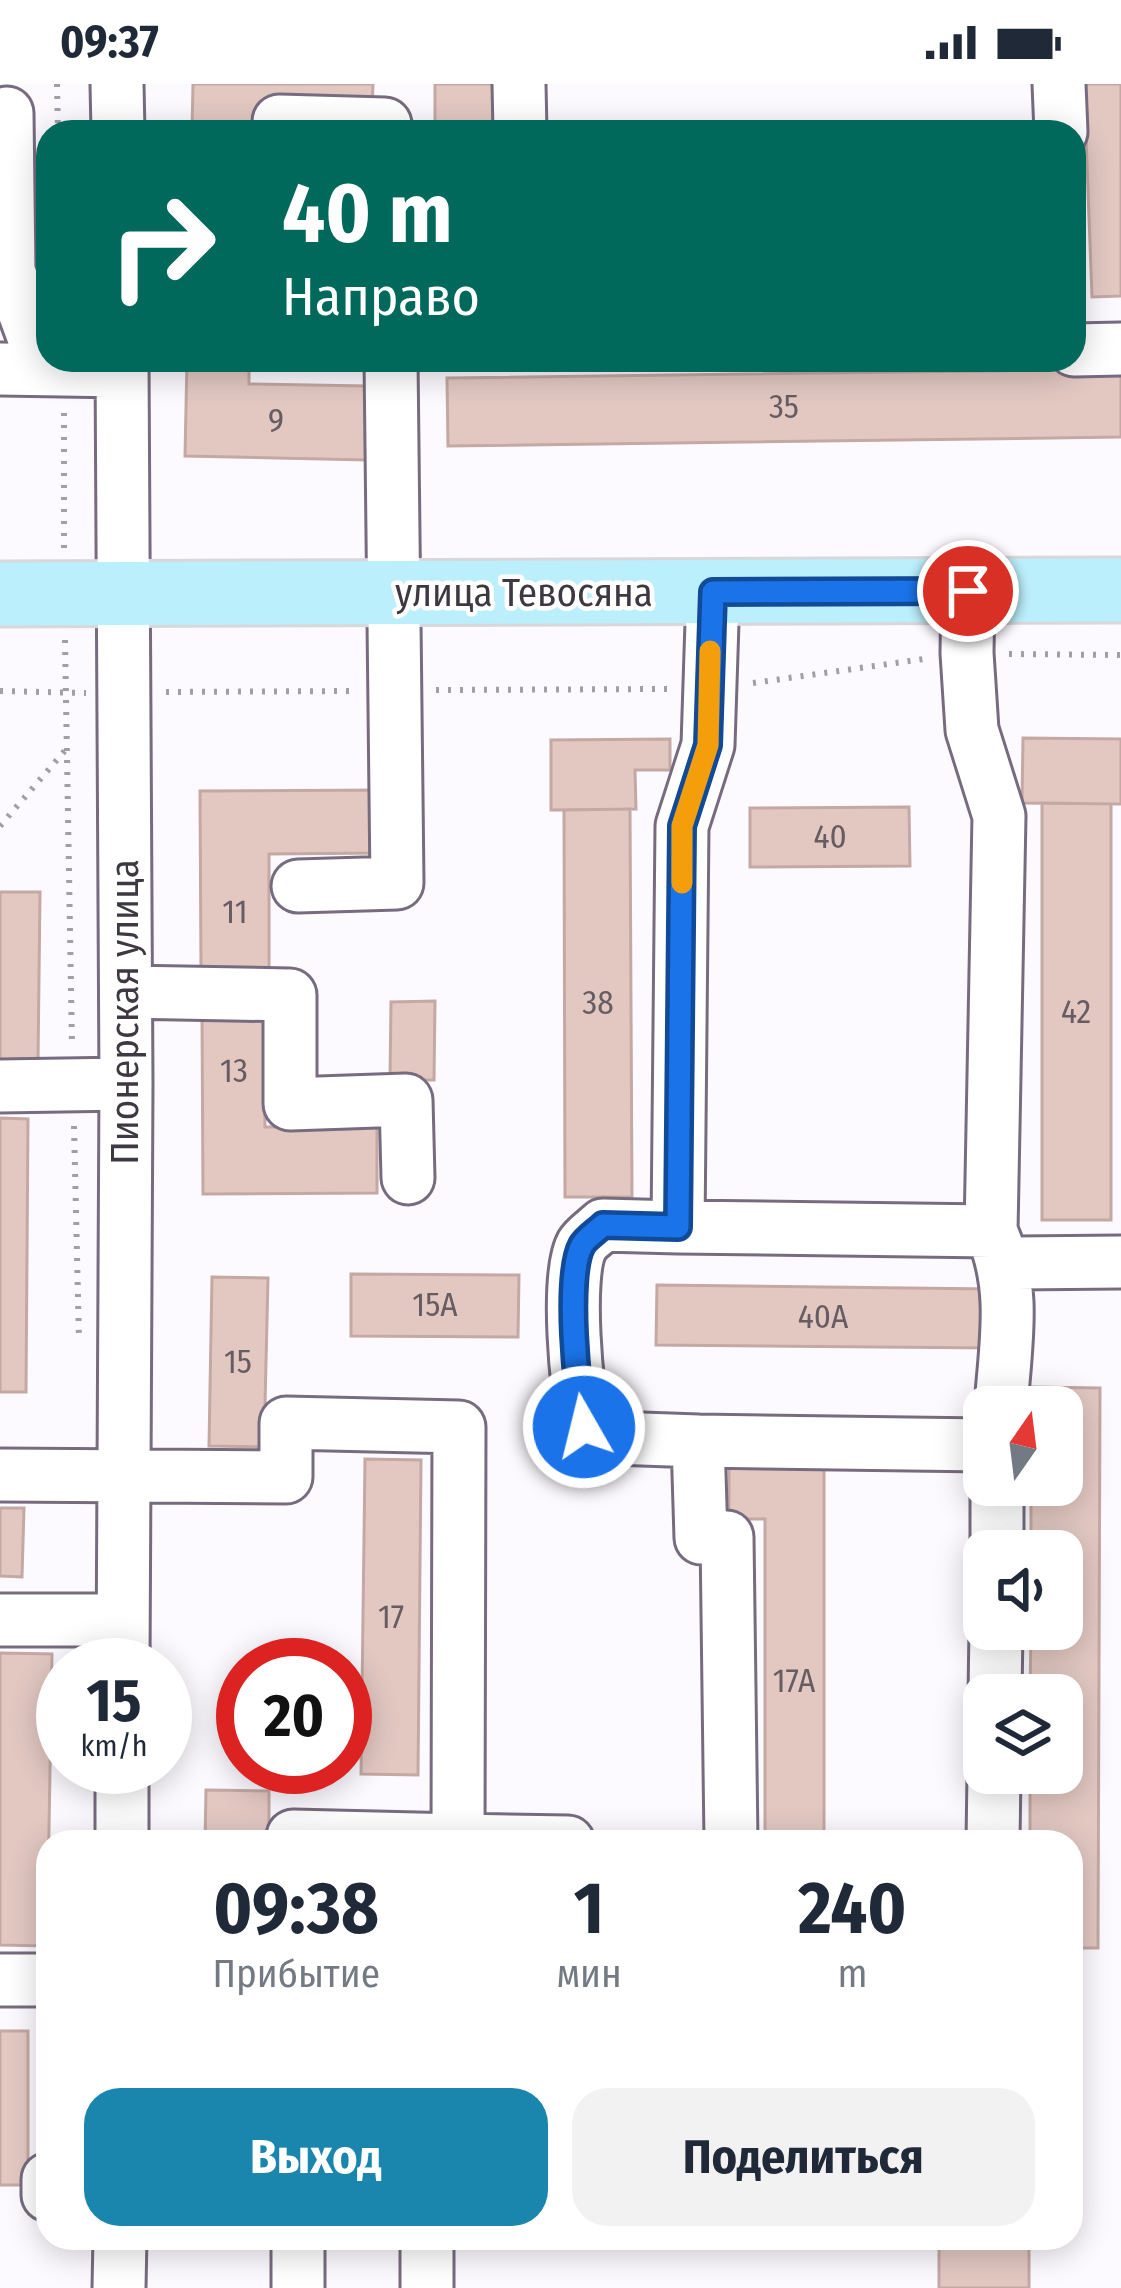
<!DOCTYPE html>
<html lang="ru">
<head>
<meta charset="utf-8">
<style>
	body { margin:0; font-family:"Fira Sans Condensed",sans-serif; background:#f2f2f3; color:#1f2937; height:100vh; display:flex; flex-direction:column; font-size:45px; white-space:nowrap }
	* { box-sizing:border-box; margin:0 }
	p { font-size:39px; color:#747a83 }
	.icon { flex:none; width:66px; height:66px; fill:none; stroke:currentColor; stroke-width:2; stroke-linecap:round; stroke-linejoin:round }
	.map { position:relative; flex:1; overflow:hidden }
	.panel { position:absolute; left:36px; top:1746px; width:1047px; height:420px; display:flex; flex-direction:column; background:#fff; border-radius:36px; box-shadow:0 6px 30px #0003 }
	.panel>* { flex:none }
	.guide { position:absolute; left:36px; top:36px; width:1050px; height:252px; border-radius:36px; box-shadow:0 6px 30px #0003; background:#00695c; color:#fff; overflow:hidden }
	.needle { width:78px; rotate:14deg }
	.fabs { position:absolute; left:963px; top:1302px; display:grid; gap:24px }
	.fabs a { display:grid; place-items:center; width:120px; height:120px; border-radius:24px; background:#fff; box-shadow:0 6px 30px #0003; font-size:60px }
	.speed { position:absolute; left:36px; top:1554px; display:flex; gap:24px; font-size:60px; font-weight:700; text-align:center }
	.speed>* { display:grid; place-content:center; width:156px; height:156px; border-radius:50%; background:#fff; box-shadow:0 6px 30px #0003; line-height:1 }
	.speed small { font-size:30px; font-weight:400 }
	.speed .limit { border:18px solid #d22; background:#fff; color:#111 }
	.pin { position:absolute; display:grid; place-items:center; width:102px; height:102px; color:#fff; margin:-51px; border:6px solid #fff; border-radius:50%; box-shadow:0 3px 12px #0007 }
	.me { position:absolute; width:132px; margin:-66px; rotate:352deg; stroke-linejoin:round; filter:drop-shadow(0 0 9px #0008) }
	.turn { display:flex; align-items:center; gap:42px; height:252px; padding:0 48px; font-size:54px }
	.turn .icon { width:156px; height:156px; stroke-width:2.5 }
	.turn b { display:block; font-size:84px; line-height:102px }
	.eta { display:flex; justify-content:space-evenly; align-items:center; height:204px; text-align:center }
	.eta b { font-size:72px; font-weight:700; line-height:84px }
	.primary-button { display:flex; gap:24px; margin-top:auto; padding:24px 48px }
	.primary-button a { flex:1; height:138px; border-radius:36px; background:#1a85ad; color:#fff; font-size:48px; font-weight:700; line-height:138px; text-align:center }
	.primary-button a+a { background:#f2f2f3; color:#1f2937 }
	.status { display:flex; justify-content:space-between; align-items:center; height:84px; padding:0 60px; background:#fff; direction:ltr }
	.status svg { height:33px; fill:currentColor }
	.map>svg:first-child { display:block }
</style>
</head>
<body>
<div class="status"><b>09:37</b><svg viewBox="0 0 49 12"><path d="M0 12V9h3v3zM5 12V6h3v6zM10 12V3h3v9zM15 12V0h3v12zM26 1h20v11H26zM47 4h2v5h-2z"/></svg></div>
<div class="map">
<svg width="1121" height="2204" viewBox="0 0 1121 2204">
	<rect width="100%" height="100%" fill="#fdfaff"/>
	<path fill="#e3c8c2" stroke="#c3a8a3" stroke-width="3" d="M193 0H373L372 24 267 48H192Z
		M435 0H495V48H435Z
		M1084 0H1121V212L1092 213Z
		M187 276H249V300L367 302 366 376 185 372Z
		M1121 285V353L448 362 447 294Z
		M1023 654 1121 655V720L1022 719Z
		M670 655V686H635L636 725 551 726V656Z
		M380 706V769L269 770V886H201L200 707Z
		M1042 719 1111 720V1136H1042Z
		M909 723 910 782 750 783V724Z
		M630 725 632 1113H565L564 726Z
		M0 808H40L38 978H0Z
		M435 917 434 996H390L391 918Z
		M202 931H264L265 1043H377V1109L203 1110Z
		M0 1034 28 1035 26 1308H0Z
		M351 1190 519 1191 518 1253 351 1252Z
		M212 1193 268 1194 264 1363 209 1362Z
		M657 1201 991 1205 990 1264 656 1261Z
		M1032 1303 1100 1304 1098 1864H1071V1758H1030V1689H1062V1611H1030L1031 1545H1062V1467H1031V1401H1062V1323H1032Z
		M365 1375 421 1376 418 1691 361 1690Z
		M729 1381H824V1758H765V1435H729Z
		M0 1424H24L22 1493 0 1492Z
		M0 1569 52 1570 47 1862 0 1861Z
		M206 1706 269 1707V1758H205Z
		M0 1947H28V2101H0Z
		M939 2154 1029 2155V2204H939Z"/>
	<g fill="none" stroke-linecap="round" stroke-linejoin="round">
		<defs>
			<path id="minor" d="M117 0 118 48
				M519 0 520 48
				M1059 0 1061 48
				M7 29 9 187 45 285
				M279 48V37L385 40
				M1074 266 1121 265
				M122 276 126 1000 123 1581
				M0 285 122 287
				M713 508 708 661 682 742 678 1143 991 1147 999 732 972 646 967 569 968 507
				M298 802 397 799 391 276
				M126 908 290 911V1020L406 1016 408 1094
				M0 1002 126 1000
				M678 1143 603 1141C597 1147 586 1154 582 1161 565 1191 577 1309 584 1343L614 1354 698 1357
				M991 1147C1017 1204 1005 1263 1001 1323
				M1005 1179 1121 1178
				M0 1391 286 1393V1339L459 1343 458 1756 568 1758
				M997 1467V1401
				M0 1536H123
				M995 1611 996 1545
				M122 1758V1683
				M293 1758V1752L458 1756
				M731 1758 727 1453 701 1454 698 1357 984 1361
				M993 1758 994 1689
				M0 1896H48
				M48 2095V2111
				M298 2154V2204
				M427 2154V2204
				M119 2204 120 2154"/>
			<path id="major" d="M0 510 1121 506"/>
		</defs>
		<use href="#minor" stroke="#776c7f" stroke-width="57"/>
		<use href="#major" stroke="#d8d7d9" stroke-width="69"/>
		<path stroke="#a29ea5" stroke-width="6" stroke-dasharray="3 9" stroke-linecap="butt" d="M57 0 58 48
			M64 464V328
			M65 556 72 962
			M1009 570 1121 571
			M753 599 924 575
			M436 606 668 605
			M0 607 86 609
			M166 608 356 607
			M0 742 68 663
			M74 1042 79 1256"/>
		<use href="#minor" stroke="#fff" stroke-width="51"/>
		<use href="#major" stroke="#bbeffb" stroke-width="63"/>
	</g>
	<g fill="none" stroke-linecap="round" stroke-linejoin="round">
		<defs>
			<path id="route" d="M584 1343C577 1309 565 1191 582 1161 586 1154 597 1147 603 1141L678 1143 682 742 708 661 713 508 968 507"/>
		</defs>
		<use href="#route" stroke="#114b97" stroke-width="30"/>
		<use href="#route" stroke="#1a73e8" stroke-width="21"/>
		<path stroke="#f59e0b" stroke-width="21" d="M682 799V742L708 661 710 567"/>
	</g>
	<g text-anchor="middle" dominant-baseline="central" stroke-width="9" stroke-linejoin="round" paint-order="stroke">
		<g font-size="33" fill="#665c61">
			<text x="784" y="323">35</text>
			<text x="276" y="337">9</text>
			<text x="830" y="753">40</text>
			<text x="235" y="828">11</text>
			<text x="598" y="919">38</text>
			<text x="1076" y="928">42</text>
			<text x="234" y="987">13</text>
			<text x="435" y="1221">15А</text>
			<text x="823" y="1233">40А</text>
			<text x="238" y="1278">15</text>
			<text x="391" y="1533">17</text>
			<text x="794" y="1597">17А</text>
		</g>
		<g font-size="39" fill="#3d3841" stroke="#fff">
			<text x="524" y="509">улица Тевосяна</text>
			<text transform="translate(125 928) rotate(-90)">Пионерская улица</text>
		</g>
	</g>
</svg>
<div class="fabs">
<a><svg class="needle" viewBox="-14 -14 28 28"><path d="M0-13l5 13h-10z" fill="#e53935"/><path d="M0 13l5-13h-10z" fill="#747a83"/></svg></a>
<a><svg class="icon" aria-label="sound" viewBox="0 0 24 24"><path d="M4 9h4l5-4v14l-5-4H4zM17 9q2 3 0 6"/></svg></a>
<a><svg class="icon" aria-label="layers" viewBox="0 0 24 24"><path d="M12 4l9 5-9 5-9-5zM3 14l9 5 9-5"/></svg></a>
</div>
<div class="speed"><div>15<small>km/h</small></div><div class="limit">20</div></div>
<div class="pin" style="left:968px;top:507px;background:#d93025"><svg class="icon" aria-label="arrive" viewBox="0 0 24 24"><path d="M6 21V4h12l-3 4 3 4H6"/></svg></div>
<svg class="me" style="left:584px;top:1343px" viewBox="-20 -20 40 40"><circle r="17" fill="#1a73e8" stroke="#fff" stroke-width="3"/><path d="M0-11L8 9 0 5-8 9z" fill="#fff"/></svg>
<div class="guide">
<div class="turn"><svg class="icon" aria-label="right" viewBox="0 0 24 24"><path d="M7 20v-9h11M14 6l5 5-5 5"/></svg><div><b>40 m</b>Направо</div></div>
</div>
<section class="panel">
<div class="eta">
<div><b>09:38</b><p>Прибытие</p></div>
<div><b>1</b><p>мин</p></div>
<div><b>240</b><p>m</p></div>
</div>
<div class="primary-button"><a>Выход</a><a>Поделиться</a></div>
</section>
</div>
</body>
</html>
